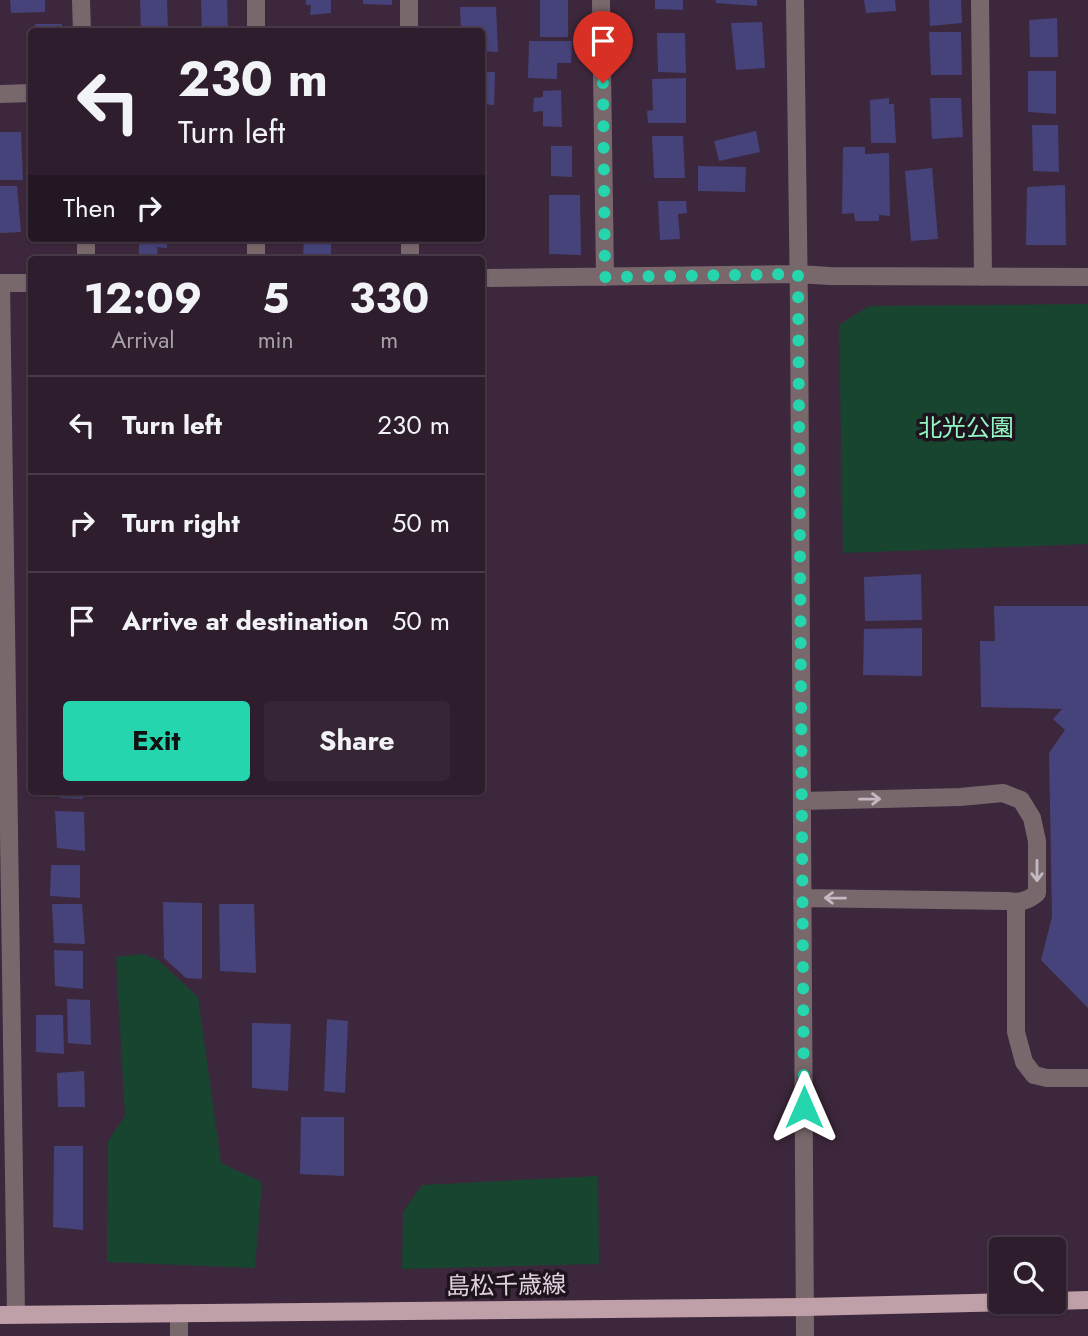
<!DOCTYPE html>
<html lang="en">
<head>
<meta charset="utf-8">
<style>
	body { margin:0; font-family:Jost,"Noto Sans JP",sans-serif; background:#362635; color:#f1f3f6; height:100vh; display:flex; flex-direction:column; font-size:26px; white-space:nowrap }
	* { box-sizing:border-box; margin:0 }
	p { font-size:23px; color:#a7a2aa }
	.icon { flex:none; width:38px; height:38px; fill:none; stroke:currentColor; stroke-width:2; stroke-linecap:round; stroke-linejoin:round }
	.map { position:relative; flex:1; overflow:hidden }
	.sheet { position:absolute; left:28px; top:256px; width:457px; height:539px; display:flex; flex-direction:column; background:#2e1d2d; border-radius:7px; box-shadow:0 2px 5px #0004,0 0 0 2px #493b49 }
	.sheet>* { flex:none }
	.banner { position:absolute; left:28px; top:28px; width:457px; height:214px; border-radius:7px; box-shadow:0 2px 5px #0004,0 0 0 2px #493b49; background:#2e1d2d; color:#f1f3f6; overflow:hidden }
	.tools { position:absolute; left:989px; top:1237px; display:grid; gap:14px }
	.tools a { display:grid; place-items:center; width:77px; height:77px; border-radius:7px; background:#2e1d2d; box-shadow:0 2px 5px #0004,0 0 0 2px #493b49; font-size:35px }
	.pin { position:absolute; display:grid; place-items:center; width:60px; height:60px; color:#fff; margin:-72px -30px; border-radius:50% 50% 50% 0; rotate:-45deg; box-shadow:0 0 7px #0007 }
	.pin .icon { rotate:45deg }
	.me { position:absolute; width:77px; margin:-38px; rotate:0deg; stroke-linejoin:round; filter:drop-shadow(0 0 5px #0008) }
	.turn { display:flex; align-items:center; gap:24px; height:147px; padding:0 35px; font-size:32px }
	.turn .icon { width:91px; height:91px; stroke-width:2.5 }
	.turn b { display:block; font-size:49px; line-height:60px }
	.then { display:flex; align-items:center; height:66px; padding:0 35px; background:#0003; gap:14px; font-size:26px }
	.eta { display:flex; justify-content:space-evenly; align-items:center; height:119px; text-align:center }
	.eta b { font-size:42px; font-weight:700; line-height:49px }
	.button { display:flex; gap:14px; margin-top:auto; padding:14px 35px }
	.button a { flex:1; height:80px; border-radius:7px; background:#24d5ae; color:#111; font-size:28px; font-weight:700; line-height:80px; text-align:center }
	.button a+a { background:#362635; color:#f1f3f6 }
	ul { padding:0; list-style:none }
	li { display:flex; align-items:center; gap:21px; height:98px; padding:0 35px; border-top:2px solid #493b49 }
	li div { flex:1 }
	li b { display:block; font-size:26px }
	li em { font-style:normal }
	.map>svg:first-child { display:block }
</style>
</head>
<body>
<div class="map">
<svg width="1088" height="1336" viewBox="0 0 1088 1336">
	<rect width="100%" height="100%" fill="#3d273c"/>
	<path fill="#184530" d="M1088 304V544L843 553 839 325 869 306Z
		M143 954 158 960 198 997 221 1163 262 1182 255 1268 107 1262 108 1141 125 1116 116 957Z
		M598 1176 599 1264 402 1269 403 1212 422 1185Z"/>
	<path fill="#46437a" d="M10 0H45V12L11 13Z
		M140 0H167L168 32 141 31Z
		M201 0H227L228 32H202Z
		M306 0H331V13L310 15 311 5H306Z
		M363 0H392V5L363 4Z
		M540 0H568V37H540Z
		M655 0H683V10L655 9Z
		M716 0H757V6L716 3Z
		M864 0H895L896 11 866 13Z
		M929 0H961L962 23 930 26Z
		M460 7H496L498 52 481 51V32H461Z
		M1057 18 1058 57H1030L1029 20Z
		M762 22 765 68 736 70 731 23Z
		M35 24H62V32H35Z
		M929 32H961L962 75H931Z
		M657 33H685L686 73 658 72Z
		M529 41H572L571 63H557V79L528 78Z
		M1028 71H1056V114L1028 112Z
		M481 72H495L494 105 481 104Z
		M686 78V123H648L647 111 653 110 652 79Z
		M561 90 562 127 543 126V111L533 112 534 98 543 97V91Z
		M889 98V104H894L896 143H871L870 100Z
		M930 98H961L963 137 932 139Z
		M1032 125H1058L1059 172 1033 171Z
		M756 131 760 152 719 161 714 141Z
		M0 132H21L23 180H0Z
		M652 136H683L685 178H654Z
		M551 146H572V177L551 176Z
		M843 147H865V154L889 153 890 216 879 215V221H855L854 213 842 214Z
		M698 166 746 167 745 192 698 191Z
		M932 168 938 239 911 241 905 171Z
		M1065 185 1066 245H1026L1027 187Z
		M0 186H17L21 232 0 233Z
		M549 195H580L581 255 549 254Z
		M658 201H686L687 213 678 214 680 239 660 240Z
		M139 238H167V248L157 247 158 256H139Z
		M304 238H331V257H303Z
		M921 574 922 620 865 621 864 577Z
		M994 606H1088V1008L1041 960 1052 917 1049 753 1065 730 1053 719 1062 709 981 707 980 641H995Z
		M922 628V676L863 675 864 629Z
		M60 791H83V799L60 798Z
		M55 811 84 812 85 851 57 848Z
		M51 865H80V898L50 896Z
		M163 902 202 903V979L186 978 164 958Z
		M52 904H82L85 944 54 943Z
		M219 904H254L256 973 220 971Z
		M54 950 83 951V989L55 986Z
		M67 999 90 1000 91 1045 68 1043Z
		M36 1015H63L64 1054 36 1052Z
		M327 1019 348 1021 345 1093 324 1091Z
		M252 1023 291 1024 288 1091 252 1088Z
		M84 1071 85 1107H58L57 1073Z
		M301 1117H344V1176L300 1174Z
		M54 1146H83V1230L53 1227Z"/>
	<g fill="none" stroke-linecap="round" stroke-linejoin="round">
		<path stroke="#78686c" stroke-width="18" d="M81 0 82 32
			M256 0V32
			M409 0V32
			M601 0 605 277
			M795 0 799 307 805 1336
			M980 0 983 277
			M0 94 32 93
			M86 238V259
			M256 238V259
			M410 238V259
			M481 278 798 274 830 276 1088 277
			M0 283H32
			M1 283 16 1314
			M802 801 960 797 1003 793 1021 800 1032 818 1037 841V893C1028 901 1020 903 1007 901L802 898
			M1016 902V1032L1024 1062 1034 1075 1047 1078H1088
			M179 1313V1336"/>
		<path stroke="#c0a0a8" stroke-width="18" d="M1054 1301 1088 1300
			M0 1315 805 1307 1013 1302"/>
	</g>
	<defs><path id="oneway-shaft" d="M-6 0H5M1.5-3L5.5 0L1.5 3" fill="none" stroke-width="1.6" stroke-linecap="round" stroke-linejoin="round" transform="scale(1.75)"/></defs>
	<g stroke="#c6b8c2">
		<use href="#oneway-shaft" transform="translate(870 799) rotate(-1)"/>
		<use href="#oneway-shaft" transform="translate(1037 871) rotate(90)"/>
		<use href="#oneway-shaft" transform="translate(835 898) rotate(-179)"/>
	</g>
	<g fill="none" stroke-linecap="round" stroke-linejoin="round">
		<path stroke="#24d5ae" stroke-width="12" stroke-dasharray="0 21.6" d="M603 83 605 277 798 274 804 1107"/>
	</g>
	<g text-anchor="middle" dominant-baseline="central" stroke-width="7" stroke-linejoin="round" paint-order="stroke">
		<g font-size="24" fill="#92f6c3" stroke="#1e141d">
			<text x="966" y="427">北光公園</text>
		</g>
		<g font-size="24" fill="#e0d2df" stroke="#1e141d">
			<text transform="translate(506 1285) rotate(-1)">島松千歳線</text>
		</g>
	</g>
</svg>
<div class="tools">
<a><svg class="icon" aria-label="search" viewBox="0 0 24 24"><circle cx="10" cy="10" r="6"/><path d="M15 15l6 6"/></svg></a>
</div>
<div class="pin" style="left:603px;top:83px;background:#d93025"><svg class="icon" aria-label="arrive" viewBox="0 0 24 24"><path d="M6 21V4h12l-3 4 3 4H6"/></svg></div>
<svg class="me" style="left:804px;top:1107px" viewBox="-20 -20 40 40"><path d="M0-17L14 15 0 8-14 15z" fill="#24d5ae" stroke="#fff" stroke-width="4"/></svg>
<div class="banner">
<div class="turn"><svg class="icon" aria-label="left" viewBox="0 0 24 24"><path d="M17 20v-9H6M10 6l-5 5 5 5"/></svg><div><b>230 m</b>Turn left</div></div>
<div class="then">Then<svg class="icon" aria-label="right" viewBox="0 0 24 24"><path d="M7 20v-9h11M14 6l5 5-5 5"/></svg></div>
</div>
<section class="sheet">
<div class="eta">
<div><b>12:09</b><p>Arrival</p></div>
<div><b>5</b><p>min</p></div>
<div><b>330</b><p>m</p></div>
</div>
<ul>
<li><svg class="icon" aria-label="left" viewBox="0 0 24 24"><path d="M17 20v-9H6M10 6l-5 5 5 5"/></svg><div><b>Turn left</b></div><em>230 m</em></li>
<li><svg class="icon" aria-label="right" viewBox="0 0 24 24"><path d="M7 20v-9h11M14 6l5 5-5 5"/></svg><div><b>Turn right</b></div><em>50 m</em></li>
<li><svg class="icon" aria-label="arrive" viewBox="0 0 24 24"><path d="M6 21V4h12l-3 4 3 4H6"/></svg><div><b>Arrive at destination</b></div><em>50 m</em></li>
</ul>
<div class="button"><a>Exit</a><a>Share</a></div>
</section>
</div>
</body>
</html>
